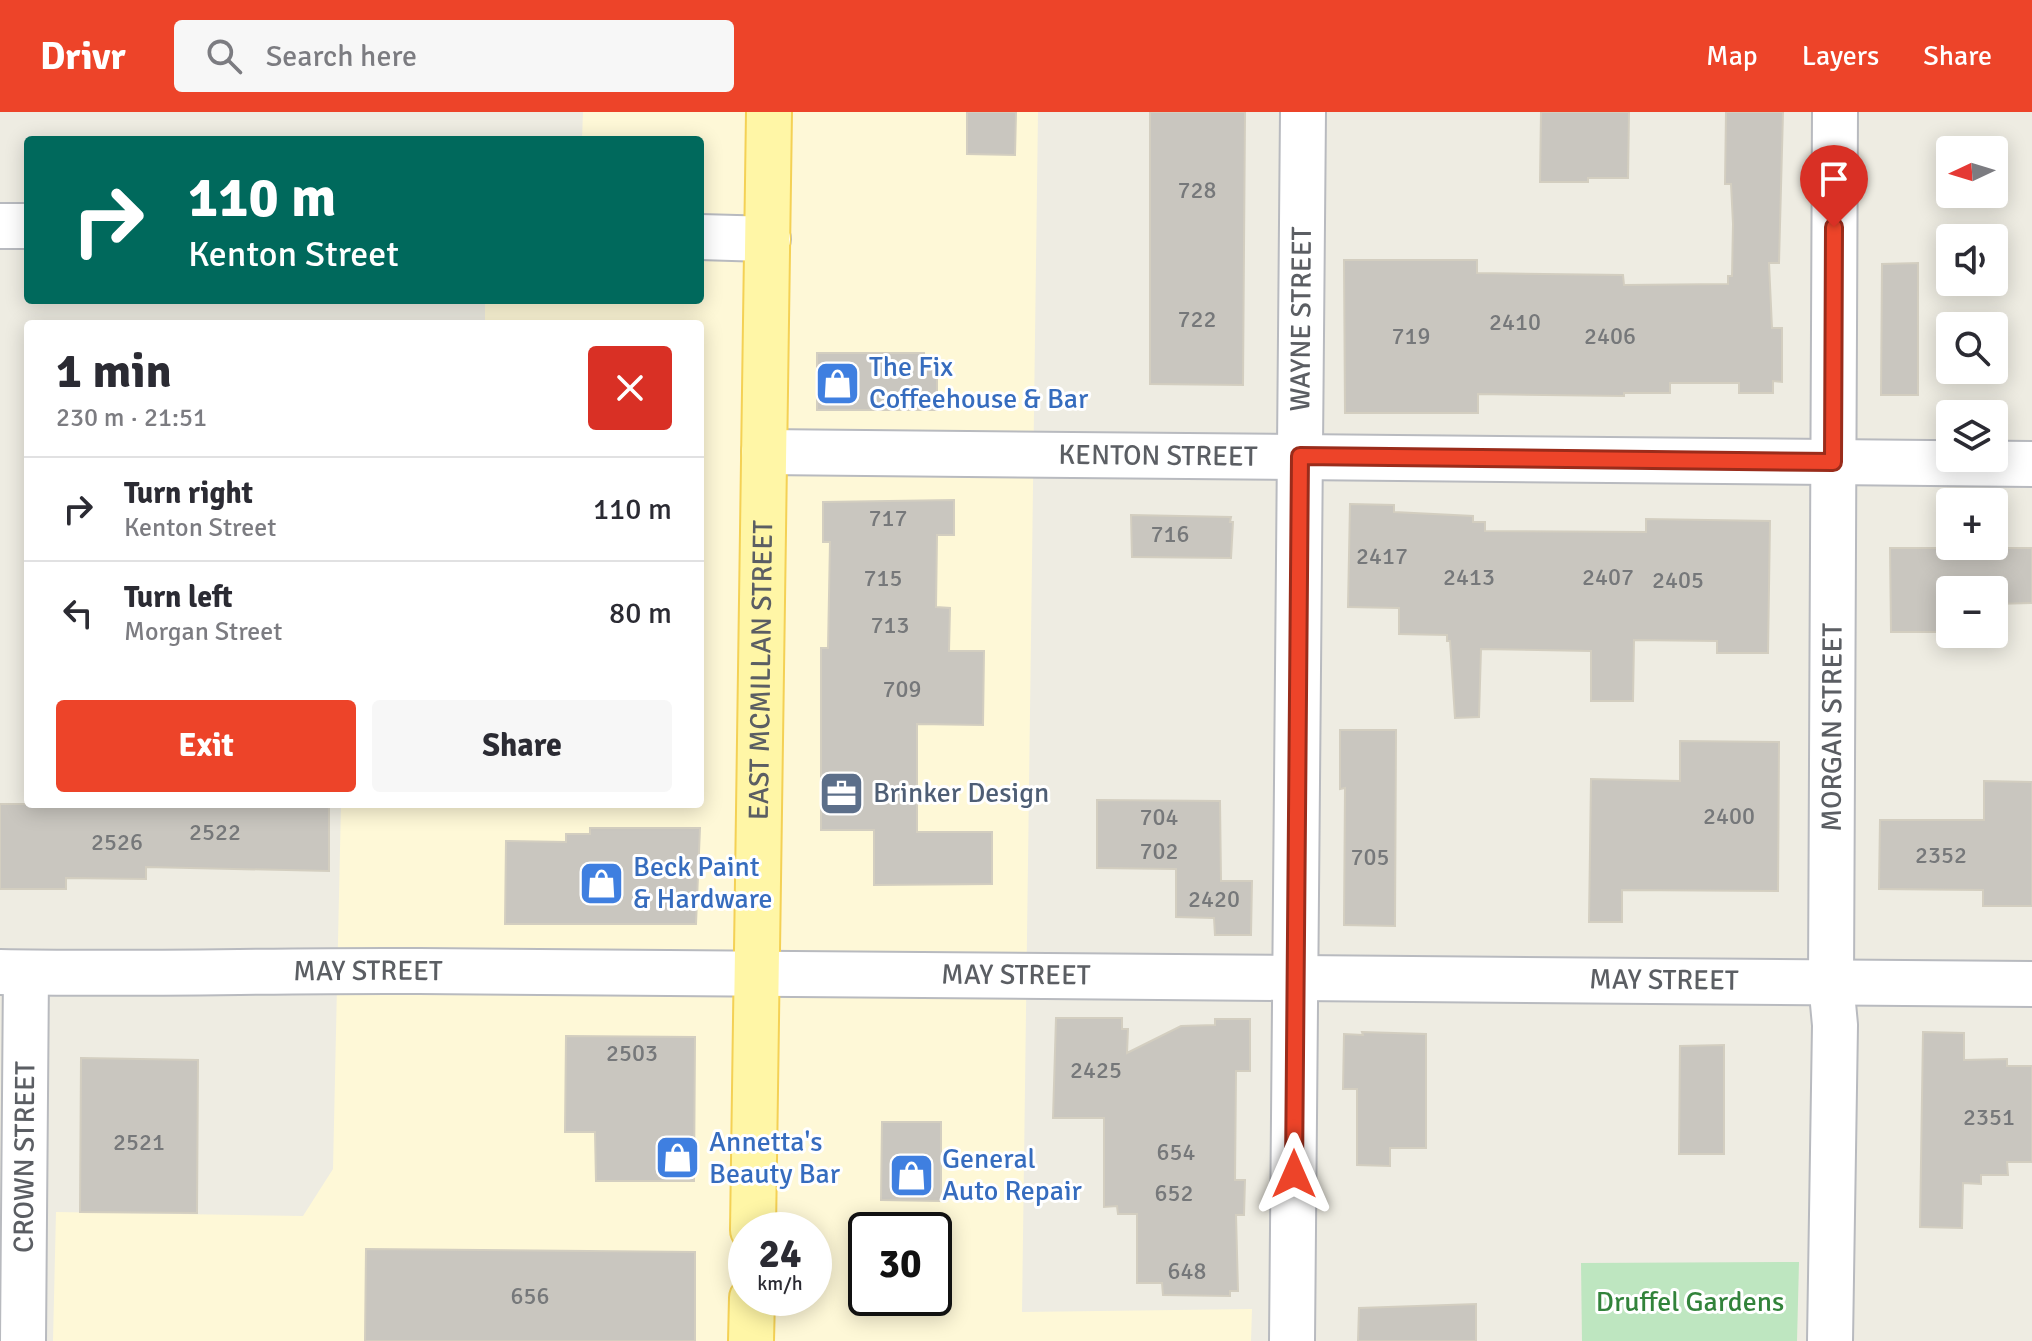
<!DOCTYPE html>
<html lang="en">
<head>
<meta charset="utf-8">
<style>
	body { margin:0; font-family:Signika,sans-serif; background:#f7f7f7; color:#2b2b33; height:100vh; display:flex; flex-direction:column; font-size:30px; white-space:nowrap }
	* { box-sizing:border-box; margin:0 }
	p { font-size:26px; color:#7c7c81 }
	.icon { flex:none; width:44px; height:44px; fill:none; stroke:currentColor; stroke-width:2; stroke-linecap:round; stroke-linejoin:round }
	.map { position:relative; flex:1; overflow:hidden }
	.drawer { position:absolute; left:24px; top:208px; width:680px; height:488px; display:flex; flex-direction:column; background:#fff; border-radius:8px; box-shadow:0 4px 20px #0003 }
	.drawer>* { flex:none }
	.guide { position:absolute; left:24px; top:24px; width:680px; height:168px; border-radius:8px; box-shadow:0 4px 20px #0003; background:#00695c; color:#fff; overflow:hidden }
	.needle { width:52px; rotate:266deg }
	.controls { position:absolute; left:1936px; top:24px; display:grid; gap:16px }
	.controls a { display:grid; place-items:center; width:72px; height:72px; border-radius:8px; background:#fff; box-shadow:0 4px 20px #0003; font-size:40px }
	.speed { position:absolute; left:728px; top:1100px; display:flex; gap:16px; font-size:40px; font-weight:700; text-align:center }
	.speed>* { display:grid; place-content:center; width:104px; height:104px; border-radius:50%; background:#fff; box-shadow:0 4px 20px #0003; line-height:1 }
	.speed small { font-size:20px; font-weight:400 }
	.speed .limit { border:4px solid #111; border-radius:12px; background:#fff; color:#111 }
	.pin { position:absolute; display:grid; place-items:center; width:68px; height:68px; color:#fff; margin:-82px -34px; border-radius:50% 50% 50% 0; rotate:-45deg; box-shadow:0 0 8px #0007 }
	.pin .icon { rotate:45deg }
	.me { position:absolute; width:88px; margin:-44px; rotate:0deg; stroke-linejoin:round; filter:drop-shadow(0 0 6px #0008) }
	.turn { display:flex; align-items:center; gap:28px; height:168px; padding:0 32px; font-size:36px }
	.turn .icon { width:104px; height:104px; stroke-width:2.5 }
	.turn b { display:block; font-size:56px; line-height:68px }
	.round { display:grid; place-items:center; flex:none; width:84px; height:84px; border-radius:8px; background:#f7f7f7 }
	.summary { display:flex; align-items:center; justify-content:space-between; height:136px; padding:0 32px }
	h1 { font-size:48px; font-weight:700; line-height:60px }
	.primary-button { display:flex; gap:16px; margin-top:auto; padding:16px 32px }
	.primary-button a { flex:1; height:92px; border-radius:8px; background:#ed4429; color:#fff; font-size:32px; font-weight:700; line-height:92px; text-align:center }
	.primary-button a+a { background:#f7f7f7; color:#2b2b33 }
	ul { padding:0; list-style:none }
	li { display:flex; align-items:center; gap:24px; height:104px; padding:0 32px; border-top:2px solid #e1e1e2 }
	li div { flex:1 }
	li b { display:block; font-size:30px }
	li em { font-style:normal }
	header { display:flex; align-items:center; gap:48px; box-sizing:border-box; height:112px; padding:0 40px; background:#ed4429; color:#fff }
	header strong { font-size:38px }
	nav { display:flex; gap:44px; margin-inline-start:auto; font-size:28px }
	.search { width:560px; height:72px; background:#f7f7f7; display:flex; align-items:center; gap:20px; box-sizing:border-box; padding:0 28px; border-radius:8px; color:#7c7c81; font-size:30px }
	.map>svg:first-child { display:block }
</style>
</head>
<body>
<header>
<strong>Drivr</strong>
<div class="search"><svg class="icon" aria-label="search" viewBox="0 0 24 24"><circle cx="10" cy="10" r="6"/><path d="M15 15l6 6"/></svg>Search here</div>
<nav><a>Map</a><a>Layers</a><a>Share</a></nav>
</header>
<div class="map">
<svg width="2032" height="1229" viewBox="0 0 2032 1229">
	<rect width="100%" height="100%" fill="#eeece2"/>
	<path fill="#fef8d7" fill-rule="evenodd" d="M583 0H1038L1022 1200 1252 1197 1251 1229H53L56 1100 303 1104 333 1057 341 692H700V212H485V188H700V28H582ZM746 1118H814V1186H746ZM866 1118H934V1186H866Z"/>
	<path fill="#bee6c0" d="M1799 1150 1797 1229H1582L1581 1151Z"/>
	<path fill="#c9c6bf" stroke="#d3cec0" stroke-width="2" d="M967 0H1016L1015 43 967 42Z
		M1150 0H1245L1243 273 1150 272Z
		M1541 0H1629L1628 66H1588V70H1540Z
		M1726 0H1783L1779 151H1769L1772 216H1782V270L1773 269V281H1739V271H1670V281H1624V284L1478 282V301H1345L1344 148H1477V161L1623 163 1624 173 1728 172V164H1732L1733 112 1731 72H1725Z
		M1918 151V283H1881L1882 152Z
		M817 241H924L925 255H937V298H817Z
		M954 388V423H937L936 495 950 496 949 539H984L983 613 917 612V720H992V772L874 773V718H821V536H828L830 430H823V390Z
		M1350 392 1394 393V400L1473 404V410H1485V419L1646 420V407L1770 409 1768 541H1717V529L1634 528 1633 589H1591V539L1481 537 1479 605 1455 606 1450 529H1447V523L1399 522V496L1348 495Z
		M1131 403 1231 405 1230 410H1233L1231 446 1132 445Z
		M1890 436H2032V491L1994 492V478H1950V520H1891Z
		M1340 618H1396L1395 814 1344 813 1345 676 1340 677Z
		M1680 629 1779 630 1778 779 1622 778V810H1589L1591 667 1680 669Z
		M1984 669 2032 670V794H1983V778L1879 777 1880 708H1984Z
		M1097 688 1220 689 1221 769H1252L1251 823H1215L1214 806 1176 805V757L1097 756Z
		M0 692H329V759L146 755V767L66 766V777H0Z
		M590 716H700L696 812H505L506 729 566 730V722H590Z
		M1056 906H1122V917H1128L1127 941 1181 914 1215 913V907H1250V959H1236L1235 1068H1245L1244 1103H1236L1238 1179H1230V1184L1163 1183 1162 1171H1137V1102H1118L1117 1094 1104 1095V1006H1053Z
		M1362 920 1426 922V1036H1390V1054L1357 1053V977H1343L1344 922 1363 923Z
		M1923 920 1964 921V948L2007 947V954H2032V1050H2007L2008 1063H1981V1072L1963 1071 1962 1116 1920 1115Z
		M566 924 695 925 694 1069H596L595 1020H565Z
		M1724 933V1042H1679L1680 934Z
		M81 946 198 948 197 1101 80 1100Z
		M882 1010H941V1089L881 1088Z
		M366 1137 695 1140V1229H365Z
		M1476 1192V1229H1358L1359 1196Z"/>
	<g fill="none" stroke-linecap="round" stroke-linejoin="round">
		<defs>
			<g id="minor">
				<path d="M0 114H28"/>
				<path d="M700 125 768 127"/>
				<path id="s1" d="M764 340 2032 352"/>
				<path id="s2" d="M0 860C140 863 279 858 419 859 956 863 1494 865 2032 872"/>
				<path id="s3" d="M23 1229 26 861"/>
				<path id="s4" d="M1292 1229 1303 0"/>
				<path id="s5" d="M1830 1229 1835 913 1831 870 1835 0"/>
			</g>
			<g id="major">
				<path id="s6" d="M753 1118 769 0"/>
				<path d="M751 1229 752 1186"/>
			</g>
		</defs>
		<use href="#minor" stroke="#b8babf" stroke-width="48"/>
		<use href="#major" stroke="#f4d155" stroke-width="48"/>
		<use href="#minor" stroke="#fff" stroke-width="44"/>
		<use href="#major" stroke="#fff6a6" stroke-width="44"/>
	</g>
	<g fill="none" stroke-linecap="round" stroke-linejoin="round">
		<defs>
			<path id="route" d="M1294 1062 1300 344 1833 350 1834 115"/>
		</defs>
		<use href="#route" stroke="#9a2c1b" stroke-width="20"/>
		<use href="#route" stroke="#ed4429" stroke-width="14"/>
	</g>
	<defs>
		<symbol id="shop-square" viewBox="-11 -11 22 22"><rect x="-9" y="-9" width="18" height="18" rx="4" fill="#3f7fe0" stroke="#fff"/><path d="M-5-2.5h2.3a2.7 3.5 0 0 1 5.4 0H5L5.5 6h-11ZM-1.5-2.5h3a1.5 2.3 0 0 0-3 0Z" fill="#fff"/></symbol>
		<symbol id="office-square" viewBox="-11 -11 22 22"><rect x="-9" y="-9" width="18" height="18" rx="4" fill="#5c6f8a" stroke="#fff"/><path d="M-6-3h4V-5.5h4V-3h4V5H-6ZM-1-4.5V-3h2v-1.5ZM-6 0V1H6V0Z" fill="#fff"/></symbol>
	</defs>
	<g fill-rule="evenodd">
		<use href="#shop-square" x="812" y="246" width="51" height="51"/>
		<use href="#office-square" x="816" y="656" width="51" height="51"/>
		<use href="#shop-square" x="576" y="746" width="51" height="51"/>
		<use href="#shop-square" x="652" y="1020" width="51" height="51"/>
		<use href="#shop-square" x="886" y="1038" width="51" height="51"/>
	</g>
	<g text-anchor="middle" dominant-baseline="central" stroke-width="6" stroke-linejoin="round" paint-order="stroke">
		<g font-size="24" fill="#76787a">
			<text x="1197" y="78">728</text>
			<text x="1197" y="207">722</text>
			<text x="1515" y="210">2410</text>
			<text x="1411" y="224">719</text>
			<text x="1610" y="224">2406</text>
			<text x="888" y="406">717</text>
			<text x="1170" y="422">716</text>
			<text x="1382" y="444">2417</text>
			<text x="1469" y="465">2413</text>
			<text x="1608" y="465">2407</text>
			<text x="883" y="466">715</text>
			<text x="1678" y="468">2405</text>
			<text x="890" y="513">713</text>
			<text x="902" y="577">709</text>
			<text x="1729" y="704">2400</text>
			<text x="1159" y="705">704</text>
			<text x="215" y="720">2522</text>
			<text x="117" y="730">2526</text>
			<text x="1159" y="739">702</text>
			<text x="1941" y="743">2352</text>
			<text x="1370" y="745">705</text>
			<text x="1214" y="787">2420</text>
			<text x="632" y="941">2503</text>
			<text x="1096" y="958">2425</text>
			<text x="1989" y="1005">2351</text>
			<text x="139" y="1030">2521</text>
			<text x="1176" y="1040">654</text>
			<text x="1174" y="1081">652</text>
			<text x="1187" y="1159">648</text>
			<text x="530" y="1184">656</text>
		</g>
		<g font-size="28" fill="#5b5e63" stroke="#fff">
			<text stroke="none"><textPath href="#s4" startOffset="1022">WAYNE STREET</textPath></text>
			<text stroke="none"><textPath href="#s1" startOffset="394">KENTON STREET</textPath></text>
			<text stroke="none"><textPath href="#s6" startOffset="560">EAST MCMILLAN STREET</textPath></text>
			<text stroke="none"><textPath href="#s5" startOffset="614">MORGAN STREET</textPath></text>
			<text stroke="none"><textPath href="#s2" startOffset="368">MAY STREET</textPath></text>
			<text stroke="none"><textPath href="#s2" startOffset="1016">MAY STREET</textPath></text>
			<text stroke="none"><textPath href="#s2" startOffset="1664">MAY STREET</textPath></text>
			<text stroke="none"><textPath href="#s3" startOffset="184">CROWN STREET</textPath></text>
		</g>
		<g font-size="28" fill="#366cbe" stroke="#fff" text-anchor="start">
			<text x="869" y="255">The Fix<tspan x="869" dy="32">Coffeehouse &amp; Bar</tspan></text>
			<text x="633" y="755">Beck Paint<tspan x="633" dy="32">&amp; Hardware</tspan></text>
			<text x="709" y="1030">Annetta's<tspan x="709" dy="32">Beauty Bar</tspan></text>
			<text x="942" y="1047">General<tspan x="942" dy="32">Auto Repair</tspan></text>
		</g>
		<g font-size="28" fill="#4e5e75" stroke="#fff" text-anchor="start">
			<text x="873" y="681">Brinker Design</text>
		</g>
		<g font-size="28" fill="#32833b" stroke="#fff">
			<text x="1690" y="1190">Druffel Gardens</text>
		</g>
	</g>
</svg>
<div class="controls">
<a><svg class="needle" viewBox="-14 -14 28 28"><path d="M0-13l5 13h-10z" fill="#e53935"/><path d="M0 13l5-13h-10z" fill="#7c7c81"/></svg></a>
<a><svg class="icon" aria-label="sound" viewBox="0 0 24 24"><path d="M4 9h4l5-4v14l-5-4H4zM17 9q2 3 0 6"/></svg></a>
<a><svg class="icon" aria-label="search" viewBox="0 0 24 24"><circle cx="10" cy="10" r="6"/><path d="M15 15l6 6"/></svg></a>
<a><svg class="icon" aria-label="layers" viewBox="0 0 24 24"><path d="M12 4l9 5-9 5-9-5zM3 14l9 5 9-5"/></svg></a>
<a>+</a>
<a>−</a>
</div>
<div class="speed"><div>24<small>km/h</small></div><div class="limit">30</div></div>
<div class="pin" style="left:1834px;top:115px;background:#d93025"><svg class="icon" aria-label="arrive" viewBox="0 0 24 24"><path d="M6 21V4h12l-3 4 3 4H6"/></svg></div>
<svg class="me" style="left:1294px;top:1062px" viewBox="-20 -20 40 40"><path d="M0-17L14 15 0 8-14 15z" fill="#ed4429" stroke="#fff" stroke-width="4"/></svg>
<div class="guide">
<div class="turn"><svg class="icon" aria-label="right" viewBox="0 0 24 24"><path d="M7 20v-9h11M14 6l5 5-5 5"/></svg><div><b>110 m</b>Kenton Street</div></div>
</div>
<section class="drawer">
<div class="summary"><div><h1>1 min</h1><p>230 m · 21:51</p></div><a class="round" style="background:#d93025;color:#fff"><svg class="icon" aria-label="close" viewBox="0 0 24 24"><path d="M6 6l12 12M18 6L6 18"/></svg></a></div>
<ul>
<li><svg class="icon" aria-label="right" viewBox="0 0 24 24"><path d="M7 20v-9h11M14 6l5 5-5 5"/></svg><div><b>Turn right</b><p>Kenton Street</p></div><em>110 m</em></li>
<li><svg class="icon" aria-label="left" viewBox="0 0 24 24"><path d="M17 20v-9H6M10 6l-5 5 5 5"/></svg><div><b>Turn left</b><p>Morgan Street</p></div><em>80 m</em></li>
</ul>
<div class="primary-button"><a>Exit</a><a>Share</a></div>
</section>
</div>
</body>
</html>
